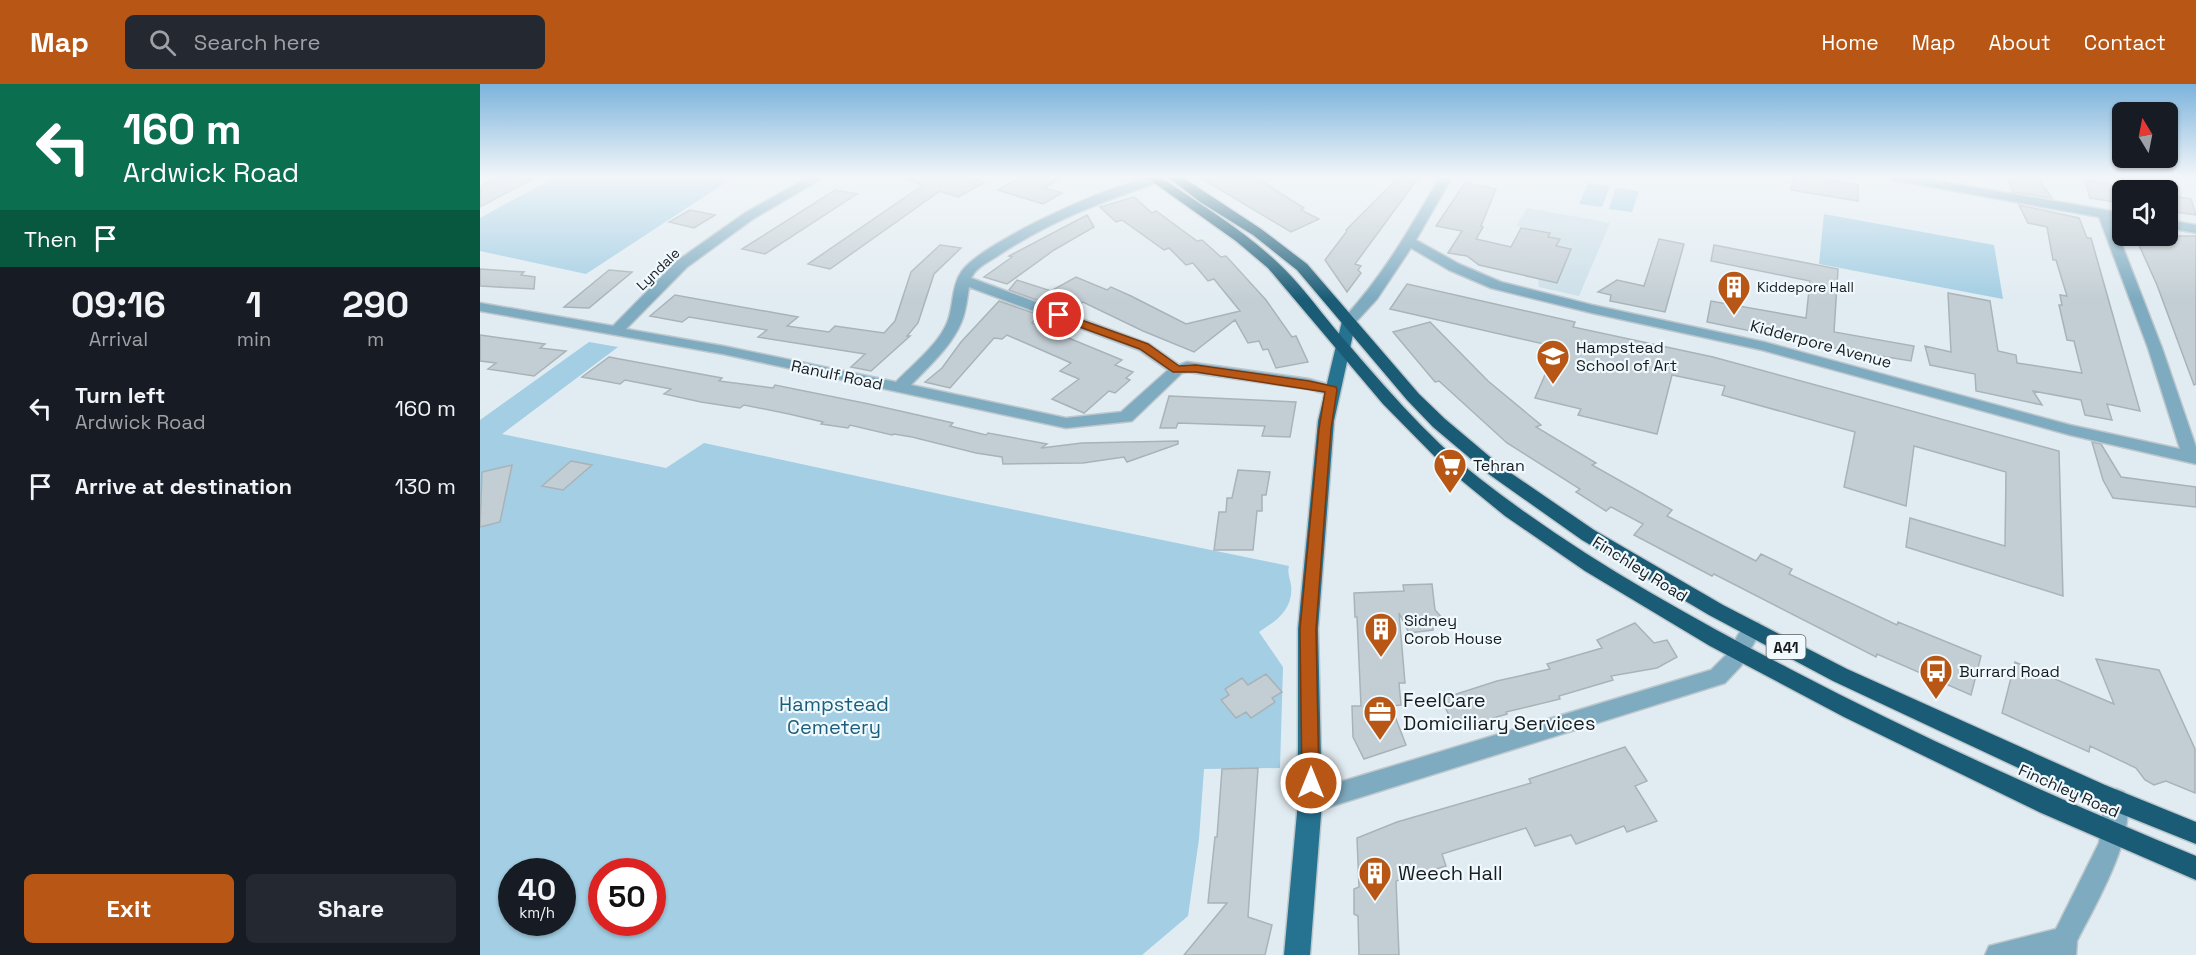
<!DOCTYPE html>
<html lang="en">
<head>
<meta charset="utf-8">
<style>
	body { margin:0; font-family:"Space Grotesk",sans-serif; background:#242831; color:#f1f3f6; height:100vh; display:flex; flex-direction:column; font-size:22px; white-space:nowrap }
	* { box-sizing:border-box; margin:0 }
	p { font-size:20px; color:#9ea1a6 }
	.icon { flex:none; width:33px; height:33px; fill:none; stroke:currentColor; stroke-width:2; stroke-linecap:round; stroke-linejoin:round }
	.map { position:relative; flex:1; overflow:hidden }
	.panel { display:flex; flex-direction:column; background:#171b24; width:480px }
	.panel>* { flex:none }
	.guide { background:#0b6e4f; color:#fff; overflow:hidden }
	.needle { width:39px; rotate:350deg }
	.controls { position:absolute; left:1632px; top:18px; display:grid; gap:12px }
	.controls a { display:grid; place-items:center; width:66px; height:66px; border-radius:9px; background:#171b24; box-shadow:0 2px 4px #0004; font-size:30px }
	.speed { position:absolute; left:18px; top:774px; display:flex; gap:12px; font-size:30px; font-weight:700; text-align:center }
	.speed>* { display:grid; place-content:center; width:78px; height:78px; border-radius:50%; background:#171b24; box-shadow:0 2px 4px #0004; line-height:1 }
	.speed small { font-size:15px; font-weight:400 }
	.speed .limit { border:9px solid #d22; background:#fff; color:#111 }
	.pin { position:absolute; display:grid; place-items:center; width:51px; height:51px; color:#fff; margin:-26px; border:3px solid #fff; border-radius:50%; box-shadow:0 2px 6px #0007 }
	.me { position:absolute; width:66px; margin:-33px; rotate:0deg; stroke-linejoin:round; filter:drop-shadow(0 0 4px #0008) }
	.turn { display:flex; align-items:center; gap:21px; height:126px; padding:0 24px; font-size:27px }
	.turn .icon { width:78px; height:78px; stroke-width:2.5 }
	.turn b { display:block; font-size:42px; line-height:51px }
	.then { display:flex; align-items:center; height:57px; padding:0 24px; background:#0003; gap:12px; font-size:22px }
	.eta { display:flex; justify-content:space-evenly; align-items:center; height:102px; text-align:center }
	.eta b { font-size:36px; font-weight:700; line-height:42px }
	.primary-button { display:flex; gap:12px; margin-top:auto; padding:12px 24px }
	.primary-button a { flex:1; height:69px; border-radius:9px; background:#b85715; color:#fff; font-size:24px; font-weight:700; line-height:69px; text-align:center }
	.primary-button a+a { background:#242831; color:#f1f3f6 }
	ul { padding:0; list-style:none }
	li { display:flex; align-items:center; gap:18px; height:78px; padding:0 24px }
	li div { flex:1 }
	li b { display:block; font-size:22px }
	li em { font-style:normal }
	header { display:flex; align-items:center; gap:36px; box-sizing:border-box; height:84px; padding:0 30px; background:#b85715; color:#fff }
	header strong { font-size:28px }
	nav { display:flex; gap:33px; margin-inline-start:auto; font-size:21px }
	.search { width:420px; height:54px; background:#242831; display:flex; align-items:center; gap:15px; box-sizing:border-box; padding:0 21px; border-radius:9px; color:#9ea1a6; font-size:22px }
	main { display:flex; flex:1; min-height:0 }
	.map>svg:first-child { display:block }
</style>
</head>
<body>
<header>
<strong>Map</strong>
<div class="search"><svg class="icon" aria-label="search" viewBox="0 0 24 24"><circle cx="10" cy="10" r="6"/><path d="M15 15l6 6"/></svg>Search here</div>
<nav><a>Home</a><a>Map</a><a>About</a><a>Contact</a></nav>
</header>
<main>
<section class="panel">
<div class="guide">
<div class="turn"><svg class="icon" aria-label="left" viewBox="0 0 24 24"><path d="M17 20v-9H6M10 6l-5 5 5 5"/></svg><div><b>160 m</b>Ardwick Road</div></div>
<div class="then">Then<svg class="icon" aria-label="arrive" viewBox="0 0 24 24"><path d="M6 21V4h12l-3 4 3 4H6"/></svg></div>
</div>
<div class="eta">
<div><b>09:16</b><p>Arrival</p></div>
<div><b>1</b><p>min</p></div>
<div><b>290</b><p>m</p></div>
</div>
<ul>
<li><svg class="icon" aria-label="left" viewBox="0 0 24 24"><path d="M17 20v-9H6M10 6l-5 5 5 5"/></svg><div><b>Turn left</b><p>Ardwick Road</p></div><em>160 m</em></li>
<li><svg class="icon" aria-label="arrive" viewBox="0 0 24 24"><path d="M6 21V4h12l-3 4 3 4H6"/></svg><div><b>Arrive at destination</b></div><em>130 m</em></li>
</ul>
<div class="primary-button"><a>Exit</a><a>Share</a></div>
</section>
<div class="map">
<svg width="1716" height="871" viewBox="0 0 1716 871">
	<rect width="100%" height="100%" fill="#e1ecf2"/>
	<path fill="#ccdfe8" d="M1047 124 1130 139 1099 212 1059 203 1058 195 1067 178 1090 165 1076 162 1080 155 1068 153 1070 149 1036 142Z"/>
	<path fill="#a3cee3" fill-rule="evenodd" d="M75 93H254L106 190 0 167V134Z
		M1108 99 1130 102 1122 123 1099 120Z
		M1136 104 1159 107 1152 128 1129 125Z
		M1344 130 1514 161 1523 215 1339 180Z
		M109 258 138 263 22 350 186 384 224 359 492 417 809 482C807 489 810 494 811 501 814 525 796 537 779 548L803 583 800 684 724 685 719 755 708 832 662 871H0V336ZM32 788H82V838H32ZM122 788H172V838H122Z"/>
	<path fill="#c3ced4" stroke="#a8b3b8" stroke-width="1.5" d="M16 93H56L0 123 1 102Z
		M427 93H486L504 99 478 113 460 107 350 185 328 180 443 101 427 96Z
		M541 93H582L564 104 582 109 563 120 518 106Z
		M719 93H775L824 124 821 126 839 135 811 148Z
		M919 93H939L875 180 881 182 878 186 881 189 867 208 845 176 867 147 866 146Z
		M1313 93H1333L1378 101V117L1311 106Z
		M1527 93H1557L1572 114 1533 108Z
		M1605 96 1642 102V119L1610 114Z
		M985 99 1016 105 1001 142 1003 143 996 155 1031 163 1041 144 1070 149 1068 153 1080 155 1076 162 1091 165 1077 199 999 181 987 172 968 169 982 147 956 142Z
		M355 106 377 110 285 170 262 165Z
		M1688 111 1711 115 1716 131 1688 127Z
		M654 113 672 129 676 127 717 157 722 156 741 173 746 172 786 216 812 253 816 252 828 278 796 284 788 265 783 266 779 257 768 259 755 236 714 268 663 247 603 218 596 222 574 213 568 220 529 206 537 196 571 207 596 193 627 206 631 203 651 212 706 240 760 227 734 195 728 197 713 179 706 181 689 164 684 166 642 136 636 138 620 123Z
		M1539 121 1599 134 1607 154H1611L1660 327 1627 320 1632 336 1605 331 1601 316 1553 307 1562 321 1496 307 1495 290 1450 281 1445 262 1471 268 1468 209 1510 217 1518 267 1536 271 1537 279 1602 289 1594 257 1587 256 1579 221H1582L1580 211 1587 212 1576 176H1573L1567 143 1548 139Z
		M210 126 235 131 214 144 189 138Z
		M607 131 614 143 574 166 527 200 504 193 532 173 529 172Z
		M1655 152H1716V300L1714 301 1677 201Z
		M1179 155 1204 160 1185 228 1130 217 1131 211 1118 208 1137 196 1164 202Z
		M460 161 481 164 454 190 438 239 427 252H430L391 287 371 283 385 270 278 253 287 246 209 233 202 238 170 232 195 211 318 233 307 242 349 248 355 242 404 249 415 237 431 188Z
		M1234 161 1358 185 1354 248 1434 262 1431 277 1364 266 1227 238 1231 217 1326 234 1330 197 1231 177Z
		M0 185 44 188 41 191 55 193 54 205 0 202Z
		M129 186 152 188 109 224 84 223Z
		M927 200 1095 238 1093 243 1233 273 1579 367 1583 512 1426 463 1430 434 1525 462 1526 388 1434 362 1426 422 1364 403 1375 348 1242 311 1245 302 1192 291 1177 350 1098 331 1101 325 1055 314 1077 263 910 225Z
		M519 217 559 231 552 239 642 276 635 281 653 288 646 294 650 296 635 309 629 307 604 329 572 315 599 295 580 287 591 279 527 251 522 255 514 254 470 304 445 298 462 284 481 258Z
		M950 238 1008 297 1061 341 1056 343 1116 379 1112 381 1192 426 1187 432 1276 477 1281 470 1312 485 1309 490 1417 541 1418 538 1501 572 1491 611 1397 570 1396 573 1234 490 1232 492 1154 451 1163 440 1131 423 1126 427 1096 408 1100 405 1027 359 959 297 955 298 913 248Z
		M0 251 65 260 60 264 86 267 54 292 8 285 16 279 0 277Z
		M129 273 242 294 239 297 293 304 295 301 389 320 473 339 470 342 506 351 508 349 567 360 561 364 602 359 698 357V360L647 378 644 373 603 379 523 380 522 373 496 369 432 353 414 350 412 351 370 341 368 344 341 340 343 338 309 330 264 321 260 324 221 318 184 310 191 305 145 296 140 300 102 293Z
		M689 312 816 318 810 353 782 352 785 342 698 339 696 344H680Z
		M1612 358 1621 360 1641 393 1716 403V423L1633 414 1623 396Z
		M91 377 112 381 83 406 62 402Z
		M32 381 20 438 0 443 2 388Z
		M758 386 790 388 786 411H782V427H777L773 466H734L739 428H746L747 414H752Z
		M952 500 955 526 963 535 953 539V546L929 549 919 529 925 599H919L921 621 911 622 926 661 884 675 873 653 872 622H881L877 533H875L874 509 924 507 923 501Z
		M1155 539 1174 559 1187 556 1197 573 1177 584 1131 592 1133 596 1079 612 1080 615 1026 628 1027 630 976 645 961 615 1017 597 1070 585 1067 580 1122 564 1117 556Z
		M1616 575 1679 586 1715 665V709L1686 697 1674 701 1665 696 1656 684 1610 662 1609 668 1522 629 1535 578 1634 620Z
		M786 590 802 608 792 614 795 618 771 634 766 628 756 634 741 616 749 611 745 605 762 594 768 601Z
		M1145 663 1167 697 1155 702 1177 737 1147 748 1144 742 1096 760 1091 751 1055 762 1046 744 962 770 966 782 916 797 919 871H879L878 832 874 830V805L879 803 877 754 917 738 1051 699 1049 695Z
		M778 684 768 833 792 841 785 871H704L747 819H728L735 753H737L742 685Z"/>
	<g fill="none" stroke-linecap="round" stroke-linejoin="round">
		<defs>
			<path id="minor" d="M329 93H344L273 135 207 183 146 245 243 262 416 298C433 280 457 262 467 239 474 223 471 202 482 187 502 158 644 93 679 93L682 96 680 98C622 117 566 139 516 173 506 179 496 184 491 194L669 260 699 281 707 278 829 295 857 303 859 306 851 311 828 305 708 288 702 289 652 337 586 344 243 270 0 227V219L133 242 197 177 265 129ZM489 203 659 266 688 286 641 328 586 334 431 301C448 283 471 263 481 239 486 228 487 215 489 203Z
				M960 93H972L936 156 979 180 1021 198 1112 221 1284 258 1590 341 1700 365 1668 264 1619 133 1414 96 1408 93H1435L1642 129V137L1632 135 1682 264 1716 363V380L1590 351 1282 266 1112 229 1011 204 969 186 931 164 897 215 874 240H864L862 237 864 234C903 192 931 143 960 93Z
				M1688 136 1716 141V149L1688 144Z
				M1272 537 1279 539 1282 545 1261 582 1245 599 830 729 822 726 818 718 822 710 830 707 1231 586 1247 570 1265 539Z
				M1636 705 1644 708C1661 745 1614 823 1597 857L1596 871H1505L1509 862 1576 845 1619 759 1624 716 1628 708Z"/>
			<path id="major" d="M869 233 876 237 854 337 838 545 842 718 830 871H804L818 718V545L838 337 862 237Z"/>
			<path id="highway" d="M666 93H680C720 120 762 145 797 178 819 198 836 222 855 245 900 297 945 351 999 394 1095 469 1202 529 1310 585 1442 654 1578 715 1716 772V796L1559 728 1364 633 1230 562 1105 487 1025 432 965 383 903 320 788 184 756 157Z
				M688 93H702L781 145 827 180 939 310 965 335 1022 383 1114 446 1243 521 1367 585 1625 701 1716 738V760L1609 717 1353 597 1229 531 1102 456 1010 391 953 343 927 316 817 186 773 151 720 118Z"/>
		</defs>
		<use href="#minor" stroke="#bdc7cc" stroke-width="3"/>
		<use href="#major" stroke="#bdc7cc" stroke-width="3"/>
		<use href="#highway" stroke="#bdc7cc" stroke-width="3"/>
		<use href="#minor" fill="#7eabc0" fill-rule="evenodd"/>
		<use href="#major" fill="#267291" fill-rule="evenodd"/>
		<use href="#highway" fill="#1a5c76" fill-rule="evenodd"/>
	</g>
	<linearGradient id="sky" x2="0" y2="1"><stop stop-color="#7cb3dc"/><stop offset="0.43" stop-color="#f2f6f9"/><stop offset="1" stop-color="#f2f6f9" stop-opacity="0"/></linearGradient>
	<rect width="1716" height="215" fill="url(#sky)"/>
	<path fill="#b85715" stroke="#78390e" stroke-width="1.5" d="M579 228 668 260 699 282 716 281 829 297 856 303 857 306 851 345 836 545 839 699 837 705 831 707 824 705 822 699 820 545 839 345 845 308 716 288H693L660 265 575 234V229Z"/>
	<defs>
		<symbol id="building-pin" viewBox="-11 -11 22 30"><path d="M0 17L-7.5 6A9.5 9.5 0 1 1 7.5 6Z" fill="#b85715" stroke="#f0f9fe"/><path d="M-4-6H4V6H1V3H-1V6H-4ZM-2.5-4.3h1.7v1.8h-1.7ZM.8-4.3h1.7v1.8H.8ZM-2.5-1h1.7V.8h-1.7ZM.8-1h1.7V.8H.8Z" fill="#fff"/></symbol>
		<symbol id="university-pin" viewBox="-11 -11 22 30"><path d="M0 17L-7.5 6A9.5 9.5 0 1 1 7.5 6Z" fill="#b85715" stroke="#f0f9fe"/><path d="M0-5L7-2L0 1L-7-2ZM-4 1L0 2.5L4 1V4Q0 6-4 4Z" fill="#fff"/></symbol>
		<symbol id="supermarket-pin" viewBox="-11 -11 22 30"><path d="M0 17L-7.5 6A9.5 9.5 0 1 1 7.5 6Z" fill="#b85715" stroke="#f0f9fe"/><path d="M-6-5.5h2.5l.6 2H6L4.5 2H-2.5L-4.4-4H-6ZM-1.5 3.2a1.3 1.3 0 1 0 .1 0ZM3 3.2a1.3 1.3 0 1 0 .1 0Z" fill="#fff"/></symbol>
		<symbol id="bus-pin" viewBox="-11 -11 22 30"><path d="M0 17L-7.5 6A9.5 9.5 0 1 1 7.5 6Z" fill="#b85715" stroke="#f0f9fe"/><path d="M-5-6H5V4H4V6H2V4H-2V6H-4V4H-5ZM-3.5-4V0h7V-4ZM-3.5 1.2v1.5H-2V1.2ZM2 1.2v1.5H3.5V1.2Z" fill="#fff"/></symbol>
		<symbol id="office-pin" viewBox="-11 -11 22 30"><path d="M0 17L-7.5 6A9.5 9.5 0 1 1 7.5 6Z" fill="#b85715" stroke="#f0f9fe"/><path d="M-6-3h4V-5.5h4V-3h4V5H-6ZM-1-4.5V-3h2v-1.5ZM-6 0V1H6V0Z" fill="#fff"/></symbol>
	</defs>
	<g fill-rule="evenodd">
		<use href="#building-pin" x="1235" y="184" width="38" height="52"/>
		<use href="#university-pin" x="1054" y="253" width="38" height="52"/>
		<use href="#supermarket-pin" x="951" y="362" width="38" height="52"/>
		<use href="#building-pin" x="882" y="526" width="38" height="52"/>
		<use href="#bus-pin" x="1437" y="568" width="38" height="52"/>
		<use href="#office-pin" x="881" y="609" width="38" height="52"/>
		<use href="#building-pin" x="876" y="770" width="38" height="52"/>
	</g>
	<g text-anchor="middle" dominant-baseline="central" stroke-width="4.5" stroke-linejoin="round" paint-order="stroke">
		<g font-size="14" fill="#181c1e" stroke="#f0f9fe">
			<text transform="translate(178 185) rotate(-44)">Lyndale</text>
		</g>
		<g font-size="14" fill="#181c1e" stroke="#f0f9fe" text-anchor="start">
			<text x="1277" y="203">Kiddepore Hall</text>
		</g>
		<rect fill="#f0f9fe" stroke="#595e61" stroke-width="1.5" x="1286.5" y="551" width="39" height="24" rx="4.5"/>
		<g font-size="15" font-weight="bold" fill="#181c1e">
			<text x="1306" y="563">A41</text>
		</g>
		<g font-size="16" fill="#181c1e" stroke="#f0f9fe">
			<text transform="translate(1341 260) rotate(15)">Kidderpore Avenue</text>
			<text transform="translate(357 291) rotate(12)">Ranulf Road</text>
			<text transform="translate(1160 485) rotate(32)">Finchley Road</text>
			<text transform="translate(1589 707) rotate(24)">Finchley Road</text>
		</g>
		<g font-size="16" fill="#181c1e" stroke="#f0f9fe" text-anchor="start">
			<text x="1096" y="263">Hampstead<tspan x="1096" dy="18">School of Art</tspan></text>
			<text x="993" y="381">Tehran</text>
			<text x="924" y="536">Sidney<tspan x="924" dy="18">Corob House</tspan></text>
			<text x="1479" y="587">Burrard Road</text>
		</g>
		<g font-size="20" fill="#181c1e" stroke="#f0f9fe" text-anchor="start">
			<text x="923" y="616">FeelCare<tspan x="923" dy="23">Domiciliary Services</tspan></text>
			<text x="918" y="789">Weech Hall</text>
		</g>
		<g font-size="20" fill="#1b5e79" stroke="#f0f9fe">
			<text x="354" y="620">Hampstead<tspan x="354" dy="23">Cemetery</tspan></text>
		</g>
	</g>
</svg>
<div class="controls">
<a><svg class="needle" viewBox="-14 -14 28 28"><path d="M0-13l5 13h-10z" fill="#e53935"/><path d="M0 13l5-13h-10z" fill="#9ea1a6"/></svg></a>
<a><svg class="icon" aria-label="sound" viewBox="0 0 24 24"><path d="M4 9h4l5-4v14l-5-4H4zM17 9q2 3 0 6"/></svg></a>
</div>
<div class="speed"><div>40<small>km/h</small></div><div class="limit">50</div></div>
<div class="pin" style="left:579px;top:231px;background:#d93025"><svg class="icon" aria-label="arrive" viewBox="0 0 24 24"><path d="M6 21V4h12l-3 4 3 4H6"/></svg></div>
<svg class="me" style="left:831px;top:699px" viewBox="-20 -20 40 40"><circle r="17" fill="#b85715" stroke="#fff" stroke-width="3"/><path d="M0-11L8 9 0 5-8 9z" fill="#fff"/></svg>
</div>
</main>
</body>
</html>
